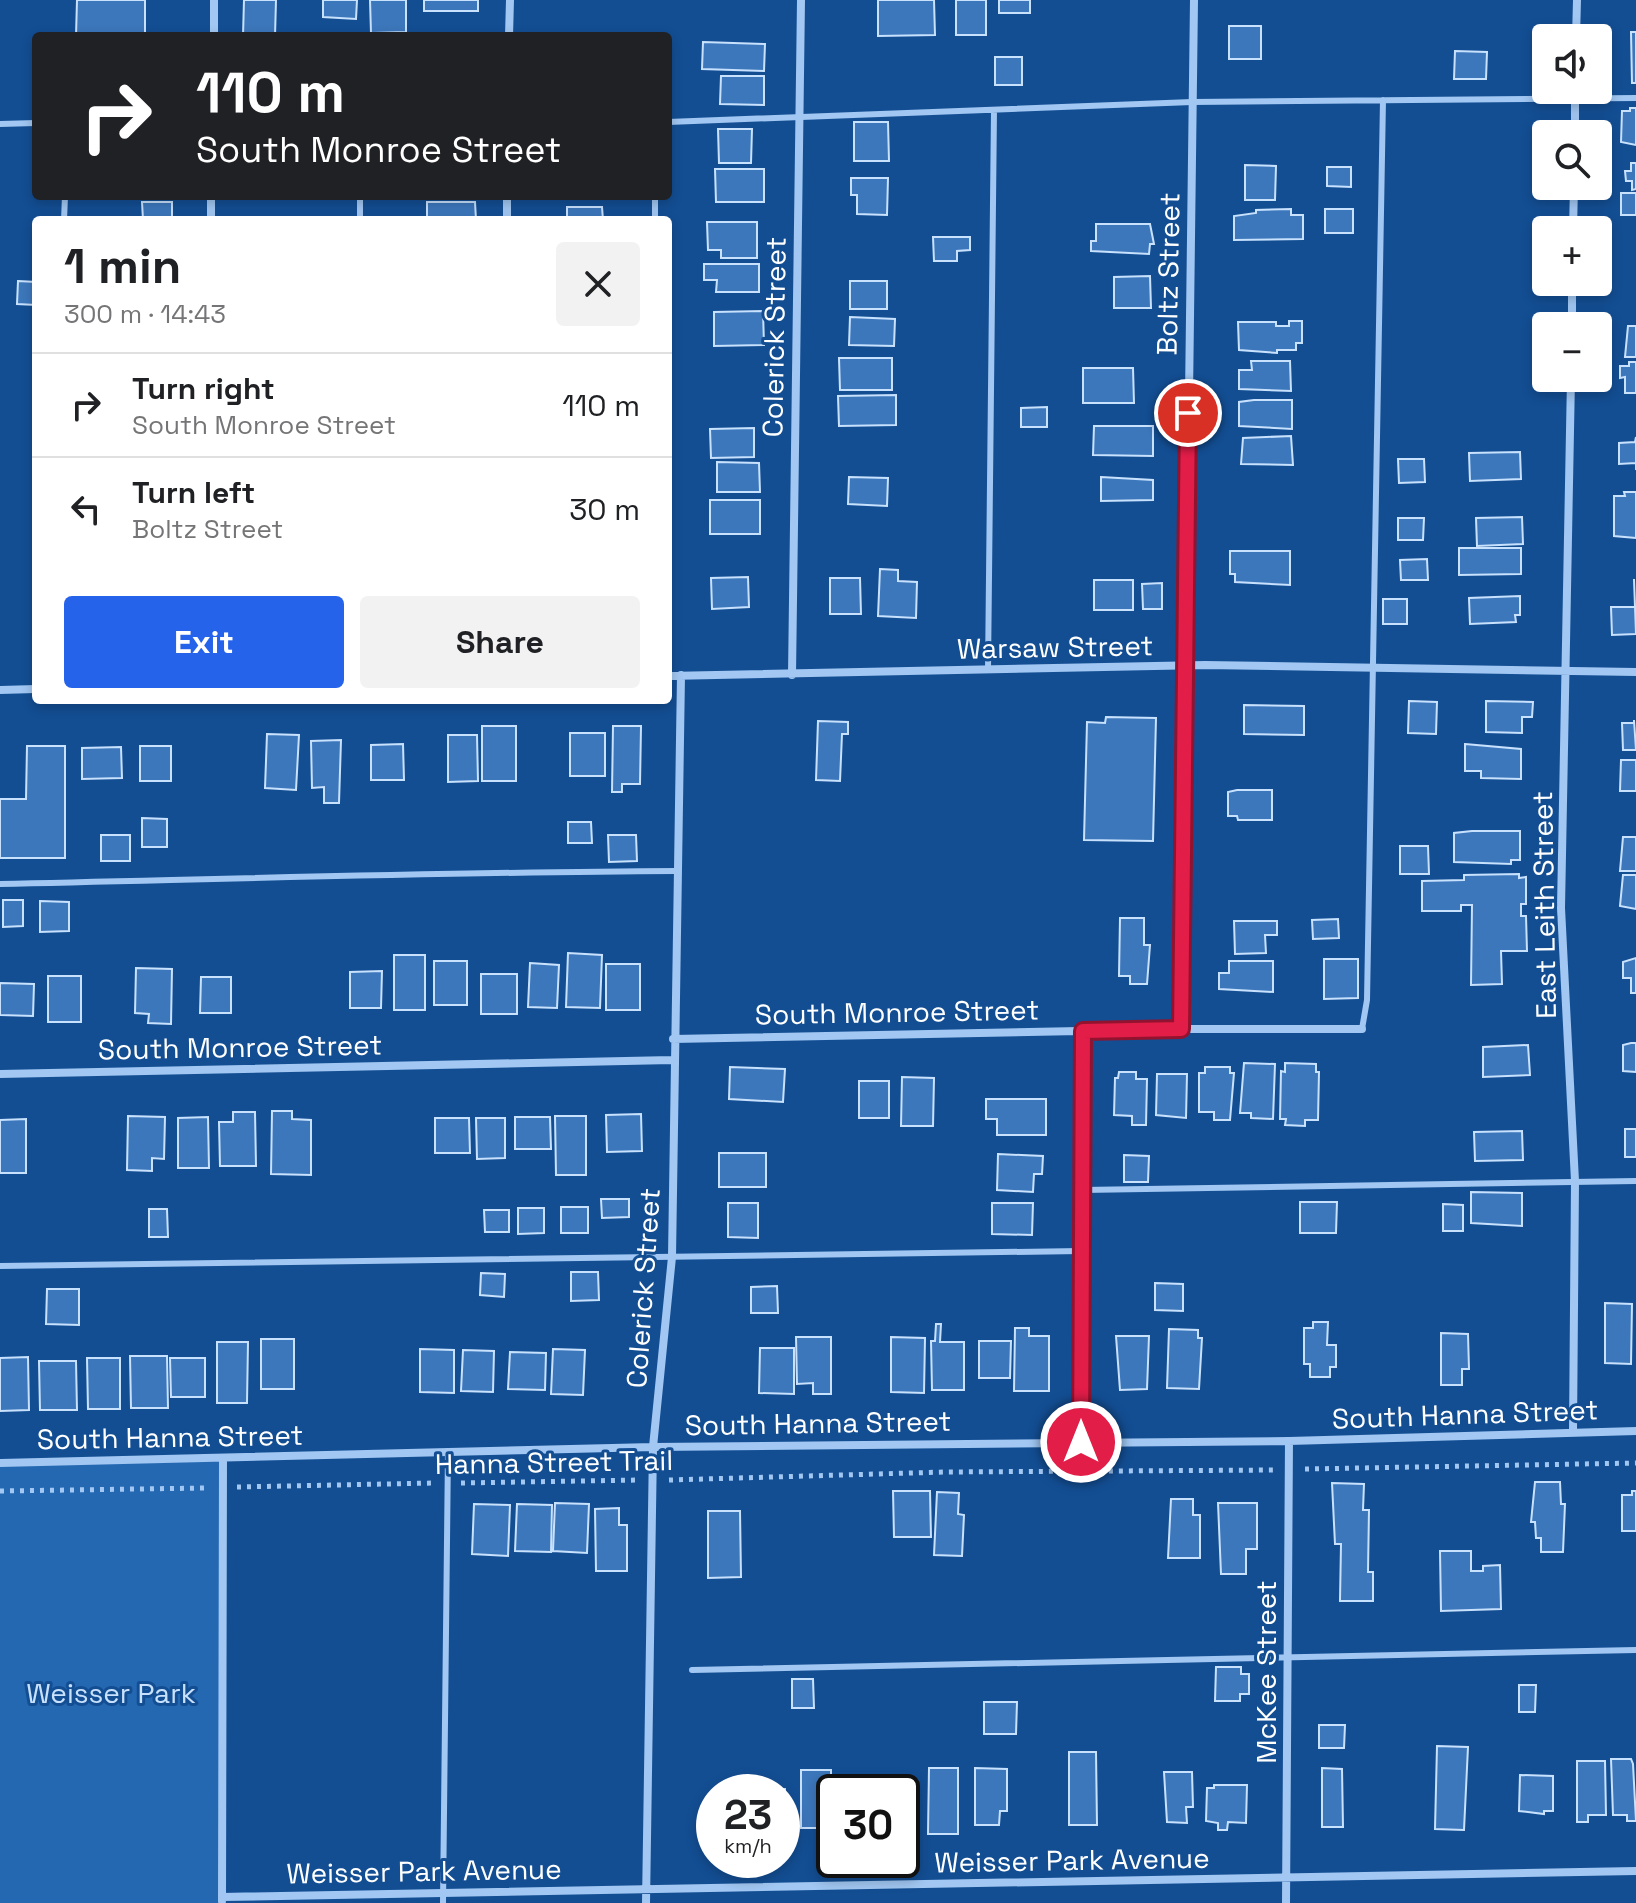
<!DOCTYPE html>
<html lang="en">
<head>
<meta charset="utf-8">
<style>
	body { margin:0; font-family:"Space Grotesk",sans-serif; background:#f2f2f2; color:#202124; height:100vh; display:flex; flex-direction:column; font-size:30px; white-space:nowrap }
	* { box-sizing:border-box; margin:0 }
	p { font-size:26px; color:#757577 }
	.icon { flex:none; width:44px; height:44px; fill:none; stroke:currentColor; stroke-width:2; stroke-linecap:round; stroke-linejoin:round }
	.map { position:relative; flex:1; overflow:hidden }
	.drawer { position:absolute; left:32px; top:216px; width:640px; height:488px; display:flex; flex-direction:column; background:#fff; border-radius:8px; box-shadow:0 4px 12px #0003 }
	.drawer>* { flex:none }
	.guide { position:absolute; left:32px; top:32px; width:640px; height:168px; border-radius:8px; box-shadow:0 4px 12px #0003; background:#202124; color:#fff; overflow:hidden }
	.controls { position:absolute; left:1532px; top:24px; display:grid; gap:16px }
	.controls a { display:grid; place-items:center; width:80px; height:80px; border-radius:8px; background:#fff; box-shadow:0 4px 12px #0003; font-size:40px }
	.speed { position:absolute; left:696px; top:1774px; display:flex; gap:16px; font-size:40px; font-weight:700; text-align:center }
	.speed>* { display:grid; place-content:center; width:104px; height:104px; border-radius:50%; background:#fff; box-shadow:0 4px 12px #0003; line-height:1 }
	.speed small { font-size:20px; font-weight:400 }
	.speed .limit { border:4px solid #111; border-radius:12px; background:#fff; color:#111 }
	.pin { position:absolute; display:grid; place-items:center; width:68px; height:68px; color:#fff; margin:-34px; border:4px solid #fff; border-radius:50%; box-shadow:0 2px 8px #0007 }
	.me { position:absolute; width:88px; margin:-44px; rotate:0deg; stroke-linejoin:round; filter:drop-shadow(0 0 6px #0008) }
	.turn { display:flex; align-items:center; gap:28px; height:168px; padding:0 32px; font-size:36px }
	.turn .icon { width:104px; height:104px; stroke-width:2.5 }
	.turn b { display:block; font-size:56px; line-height:68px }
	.round { display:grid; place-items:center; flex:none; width:84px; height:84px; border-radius:8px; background:#f2f2f2 }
	.overview { display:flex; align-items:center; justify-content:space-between; height:136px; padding:0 32px }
	h1 { font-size:48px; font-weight:600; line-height:60px }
	.button { display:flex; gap:16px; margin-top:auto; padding:16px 32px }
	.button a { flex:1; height:92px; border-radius:8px; background:#2563eb; color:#fff; font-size:32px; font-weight:600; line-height:92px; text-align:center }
	.button a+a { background:#f2f2f2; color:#202124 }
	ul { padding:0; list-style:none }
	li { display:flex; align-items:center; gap:24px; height:104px; padding:0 32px; border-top:2px solid #e0e0e0 }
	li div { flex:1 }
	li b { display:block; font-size:30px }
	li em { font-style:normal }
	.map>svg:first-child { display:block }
</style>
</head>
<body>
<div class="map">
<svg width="1636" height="1903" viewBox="0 0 1636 1903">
	<rect width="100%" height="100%" fill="#134e93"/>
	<path fill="#2568b2" d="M223 1458 222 1903H0V1463Z"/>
	<path fill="#3c77bb" stroke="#c8e1fd" stroke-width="2" d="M77 0H145V36H76Z
		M244 0H276L275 36H243Z
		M323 0H357L356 19 323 17Z
		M370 0H406V32L371 33Z
		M424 0H478V11H424Z
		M878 0H934L935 35 878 36Z
		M956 0H986V35H956Z
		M999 0H1030V13H999Z
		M1229 26H1261V59H1229Z
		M1631 32H1636V83H1632Z
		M703 42 765 44 764 71 702 69Z
		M1455 51 1487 52 1486 79H1454Z
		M995 57H1022V85H995Z
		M721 76H764V105L720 104Z
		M1630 108H1636V145L1621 142 1622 111H1630Z
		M854 122H888L889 161H854Z
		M718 129H752L751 163H719Z
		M1631 163H1636V189L1632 190V181H1626L1625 171H1631Z
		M1245 165 1276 166 1275 200H1245Z
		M1327 167H1351V187L1327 186Z
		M715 169H764V202H716Z
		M851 178H888L887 215 857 214V195H851Z
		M1621 193H1636V215H1621Z
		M142 202H172V220H143Z
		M427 202H475L476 220H427Z
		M567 207H602L603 220H567Z
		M1291 209V215H1303V239L1234 240V216L1256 213V210Z
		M1325 209H1353V233H1325Z
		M707 222H757V258H721V250H708Z
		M1096 224H1150L1154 244H1150L1149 254 1091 251V241H1096Z
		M933 237H970V250L957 251V261H934Z
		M704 264H759V292H716L717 280H704Z
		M1150 276 1151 308H1114V277Z
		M18 281 36 282V305L17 304Z
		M850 281H887V309H850Z
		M763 311 764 345 714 346V312Z
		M850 317 895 319 894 346 849 345Z
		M1289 321H1302V343H1296V350H1277V353L1239 350 1238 322H1276V326H1289Z
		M1628 326H1636V357H1625Z
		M839 358H892V390H840Z
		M1251 361H1290L1291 391 1239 389V370H1252Z
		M1629 362H1636V393H1625V377L1620 378V366H1629Z
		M1083 368H1133L1134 403H1083Z
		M896 395V425L839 426 838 396Z
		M1254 400H1292V429L1239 426V402Z
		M1047 407V427H1021V408Z
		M1094 426H1153V456L1093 455Z
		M754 428V457L711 458 710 429Z
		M1291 436 1293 465 1241 464 1243 438Z
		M1636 437V470V463L1619 464V443L1635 442Z
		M1520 452 1521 479 1470 481 1469 453Z
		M1398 459H1424L1425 482 1399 483Z
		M717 462 759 463 760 492H717Z
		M849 477 888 478 887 506 848 504Z
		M1101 477 1153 480V500L1101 501Z
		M1624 492H1636V538L1614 536V496H1625Z
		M710 500H760V534H710Z
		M1522 517 1523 544 1477 546 1476 518Z
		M1398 518H1424L1423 540H1398Z
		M1459 548H1521V574L1459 575Z
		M1230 551H1290V585L1235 582V574H1230Z
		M1427 559 1428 580H1401L1400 560Z
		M880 569 898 570V581L917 582 916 618 878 616Z
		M748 577 749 607 712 609 711 578Z
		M830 578H860L861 614H830Z
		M1634 579 1636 634 1612 635 1611 607H1635Z
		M1094 580H1133V610H1094Z
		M1162 583V609H1143L1142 584Z
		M1520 596V615H1515L1516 622 1470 624 1469 598Z
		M1383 599H1407V624H1383Z
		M1409 701 1437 702 1436 734 1408 733Z
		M1486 701 1533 702 1532 717H1522V733L1486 732Z
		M1244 705 1304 706V735L1244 734Z
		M1106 717 1156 718 1153 841 1084 840 1087 722 1105 723Z
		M1634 720 1636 750H1623L1622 723H1634Z
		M818 721 848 722V734H842L840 781 816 780Z
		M482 726H516V781H482Z
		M613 726H641L640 784H622V792H612Z
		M570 733H605V776H570Z
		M267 734 299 735 296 790 265 788Z
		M448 735H477L478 781 448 782Z
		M341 740 339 803H324V787L312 788 311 741Z
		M403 744 404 780H371V745Z
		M1465 744 1521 749V779L1481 778V771H1465Z
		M27 746H65V858H0V799H26Z
		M140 746H171V781H140Z
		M121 747 122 778 82 779V748Z
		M1621 760H1636V791H1620Z
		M1237 790H1272V820H1238L1237 816H1228V792Z
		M142 818 167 819V847H142Z
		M568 822H591L592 843H568Z
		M1472 831H1520V860H1511V864L1454 862V833Z
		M101 835H130V861H101Z
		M608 835H636L637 861 609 862Z
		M1623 837H1636V871H1620Z
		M1400 846H1428L1429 874H1400Z
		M1519 874V878L1526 877V904H1521V916H1526L1527 951H1501L1502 984 1471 985 1472 905H1461V911H1422V881L1464 880V875Z
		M1623 875H1636V909L1620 906Z
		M3 900H23V926L3 927Z
		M40 901 69 902V931L40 932Z
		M1120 918H1144V945H1150L1147 984H1130V976H1119Z
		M1338 919 1339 938 1313 939 1312 920Z
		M1234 921H1277V935H1265L1266 953 1235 954Z
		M568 953 602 955 600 1008 566 1007Z
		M394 955H425V1010H394Z
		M1636 958V993H1631V978H1623V962Z
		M1324 959H1358V998L1324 999Z
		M434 961H467V1005H434Z
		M1229 961H1273V992L1219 989V973H1229Z
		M530 963 559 965 557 1008 528 1007Z
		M606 964H640V1010H606Z
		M136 968 172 969 171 1024 148 1023 149 1014 135 1013Z
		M382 971 381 1008H350V972Z
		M481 974H517V1014H481Z
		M48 976H81V1022H48Z
		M201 977H231V1013H200Z
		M0 983 34 984 33 1016 0 1015Z
		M1631 1043H1636V1072L1623 1071V1045Z
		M1528 1045 1530 1075 1483 1077V1047Z
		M1244 1063 1275 1064 1273 1119 1251 1118V1113H1240Z
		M1285 1063 1316 1064V1072H1319L1318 1120H1305V1126L1285 1125 1286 1119H1280L1281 1071 1285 1072Z
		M730 1067 785 1069 783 1102 729 1099Z
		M1205 1067H1230V1073H1234L1230 1120H1214V1112H1199V1073H1205Z
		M1119 1072H1136V1079H1147L1146 1125H1132V1116L1114 1115 1115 1078H1118Z
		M1157 1074H1187L1186 1118 1156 1115Z
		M902 1077 934 1078 933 1126H901Z
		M859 1081H889V1118H859Z
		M986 1099H1046V1135H997V1119H986Z
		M272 1111H292V1119L311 1120V1175L271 1174Z
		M233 1112H255L256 1166H220L219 1122H233Z
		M641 1114 642 1151 607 1152 606 1115Z
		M128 1116 165 1117 164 1159 152 1158V1171L127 1170Z
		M555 1116H586V1175H556Z
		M208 1117 209 1168H178V1118Z
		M515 1117H550L551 1149H515Z
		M435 1118H469L470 1153H435Z
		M476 1118H505V1158L477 1159Z
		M26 1119V1173H0V1120Z
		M1625 1129H1636V1157H1625Z
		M1522 1131 1523 1160 1475 1161 1474 1132Z
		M719 1153H766V1187H719Z
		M998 1154 1043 1156 1042 1174H1034L1033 1192 997 1190Z
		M1124 1155 1149 1156 1148 1182H1124Z
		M1471 1192 1522 1193V1226L1471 1223Z
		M601 1199H629V1217L602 1218Z
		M1300 1202H1337L1336 1233H1300Z
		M728 1203H758V1238L728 1237Z
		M992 1203H1033L1032 1235 992 1234Z
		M1443 1204 1463 1205V1231H1443Z
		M561 1207H588V1233H561Z
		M518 1208H544V1233L518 1234Z
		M149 1209H167L168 1237H149Z
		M484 1210H509V1232H485Z
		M571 1272H598L599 1300 571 1301Z
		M481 1273 505 1274 504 1297 480 1295Z
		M1155 1283 1183 1284V1311L1155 1310Z
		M777 1286 778 1313H751V1287Z
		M47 1289H79V1325L46 1324Z
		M1605 1303 1632 1304 1631 1364 1605 1363Z
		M1313 1322H1328L1327 1345H1336V1367H1330V1377H1310V1364H1304V1328H1313Z
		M936 1324H941L940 1342H964V1390H932L931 1341H935Z
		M1015 1328H1029V1336H1049V1391H1014Z
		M1169 1329 1198 1330V1338H1202L1199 1389 1167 1388Z
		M1441 1333 1468 1334 1469 1369H1462V1385H1441Z
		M1116 1336H1149L1147 1389 1120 1390Z
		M796 1337H831V1394H813V1383L797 1384Z
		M891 1337 925 1338 924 1393 891 1392Z
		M261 1339H294V1389H261Z
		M979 1341H1011L1010 1378H979Z
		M217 1342H248L247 1403H217Z
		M760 1348H794V1394L759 1393Z
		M420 1349 454 1350V1393L420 1392Z
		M553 1349 585 1350 583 1395 551 1394Z
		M463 1350 494 1351 493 1392 461 1391Z
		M510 1352 546 1353 545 1390 508 1389Z
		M130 1356H167L168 1408H131Z
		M28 1357 29 1410 0 1411V1358Z
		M87 1358H120V1409H88Z
		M170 1358H205V1397H171Z
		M39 1361H76L77 1410H40Z
		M1535 1482H1560L1561 1504H1565L1563 1552H1541V1538H1536L1535 1522H1531Z
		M1332 1483 1364 1484 1363 1510H1369L1368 1572H1373V1601H1340L1341 1544H1335Z
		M893 1491H930L931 1537H894Z
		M1632 1491H1636V1531H1622V1495H1632Z
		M937 1492 959 1493 958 1514 964 1515 962 1556 934 1555Z
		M1171 1499H1193V1515H1200V1558H1168Z
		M555 1503 589 1504 587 1553 553 1551Z
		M1218 1503H1257V1549H1246V1574H1221Z
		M474 1504 510 1505 508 1556 472 1554Z
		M517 1504 552 1505 551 1552 515 1551Z
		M619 1508V1525H627V1571H596L595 1509Z
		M708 1511H740L741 1577 708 1578Z
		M1440 1551H1471V1571H1483V1566L1500 1565 1501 1609 1441 1611Z
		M1216 1667H1241V1674H1249V1694H1240V1701H1215Z
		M792 1679H813L814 1708H792Z
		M1519 1685H1536L1535 1712H1519Z
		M984 1702H1017L1016 1734H984Z
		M1319 1725H1345L1344 1748H1319Z
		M1437 1746 1468 1747 1464 1830 1435 1829Z
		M1069 1752H1096L1097 1825H1069Z
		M1611 1759H1631L1633 1764 1636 1821H1627V1815H1613Z
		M1577 1761H1605L1606 1815H1588V1822H1577Z
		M929 1768H958V1834H928Z
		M975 1768 1007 1769V1811H1000L999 1825H975Z
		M1322 1768 1342 1769 1343 1827H1322Z
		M801 1770H831V1828H801Z
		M1164 1772H1192L1193 1807H1186L1187 1823 1167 1822Z
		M1520 1775 1553 1776V1811H1544V1814L1519 1811Z
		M842 1777 864 1778V1787H876V1792H842Z
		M882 1783 916 1785 915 1826H902V1792H881Z
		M1214 1785H1247L1246 1823 1228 1822 1227 1830H1218V1823L1206 1821 1207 1788H1214Z
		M751 1789H785L784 1838 782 1792H751Z"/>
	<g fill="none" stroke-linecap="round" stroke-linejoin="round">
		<path stroke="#a1c7f2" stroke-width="5" stroke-dasharray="4 6" stroke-linecap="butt" d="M1305 1469 1636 1463
			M669 1480 945 1472 1275 1470
			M461 1483 639 1480
			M237 1487 435 1483
			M0 1491 207 1488"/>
		<path stroke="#a1c7f2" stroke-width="6" d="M668 122 1192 102 1636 98
			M0 124 36 123
			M655 196V220
			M64 220 65 196
			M360 220V196
			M988 670 994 110
			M0 884C226 879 451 872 676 871
			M1362 1029 1367 1000 1383 100
			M1082 1190 1636 1181
			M0 1266 1081 1251
			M692 1670 1636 1650
			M443 1903 448 1451"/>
		<path stroke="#a1c7f2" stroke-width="8" d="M214 36V0
			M509 36 510 0
			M1576 38 1577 0
			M1575 134V90
			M211 220V196
			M507 220V196
			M1573 230 1574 186
			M1572 326V282
			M1571 378 1561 908 1575 1181 1573 1432
			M792 675 801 0
			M668 676 1205 665 1636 672
			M0 690 36 689
			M1181 1029 1194 0
			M673 1039 1181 1029H1362
			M0 1074 672 1060
			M1081 1442 1083 1031
			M0 1463 653 1447 1289 1441 1636 1431
			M222 1897 1636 1871
			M222 1901 223 1458
			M646 1903 653 1447 672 1257 681 675
			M1286 1903 1289 1441"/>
	</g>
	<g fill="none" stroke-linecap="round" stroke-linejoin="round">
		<defs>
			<path id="route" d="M1081 1442 1083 1031 1181 1029 1188 413"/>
		</defs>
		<use href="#route" stroke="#92132f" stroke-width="20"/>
		<use href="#route" stroke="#e11d48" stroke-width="14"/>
	</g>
	<g text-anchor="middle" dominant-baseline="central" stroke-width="6" stroke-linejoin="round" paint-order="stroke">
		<g font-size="28" fill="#fff" stroke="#134e93">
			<text transform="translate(1168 274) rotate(-89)">Boltz Street</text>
			<text transform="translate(774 337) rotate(-89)">Colerick Street</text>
			<text transform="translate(1055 647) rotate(-1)">Warsaw Street</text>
			<text transform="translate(1544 905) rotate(-91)">East Leith Street</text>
			<text transform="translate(897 1012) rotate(-1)">South Monroe Street</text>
			<text transform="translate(240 1047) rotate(-1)">South Monroe Street</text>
			<text transform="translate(643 1288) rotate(-86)">Colerick Street</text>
			<text transform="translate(1465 1414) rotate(-2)">South Hanna Street</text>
			<text transform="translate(818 1423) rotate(-1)">South Hanna Street</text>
			<text transform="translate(170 1437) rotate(-1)">South Hanna Street</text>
			<text transform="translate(554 1462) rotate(-1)">Hanna Street Trail</text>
			<text transform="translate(1266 1672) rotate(-90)">McKee Street</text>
			<text transform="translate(1072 1860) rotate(-1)">Weisser Park Avenue</text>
			<text transform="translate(424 1871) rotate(-1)">Weisser Park Avenue</text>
		</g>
		<g font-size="28" fill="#c8e1fd" stroke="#134e93">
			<text x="111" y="1693">Weisser Park</text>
		</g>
	</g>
</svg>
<div class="controls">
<a><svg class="icon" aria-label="sound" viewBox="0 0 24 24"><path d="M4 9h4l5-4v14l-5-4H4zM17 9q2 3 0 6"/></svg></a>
<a><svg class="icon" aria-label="search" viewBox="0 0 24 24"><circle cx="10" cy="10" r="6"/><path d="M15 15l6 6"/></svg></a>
<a>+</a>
<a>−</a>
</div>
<div class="speed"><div>23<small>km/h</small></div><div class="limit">30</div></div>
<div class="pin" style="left:1188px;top:413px;background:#d93025"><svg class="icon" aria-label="arrive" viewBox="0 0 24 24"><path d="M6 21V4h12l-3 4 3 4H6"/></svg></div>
<svg class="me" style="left:1081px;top:1442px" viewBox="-20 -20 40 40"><circle r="17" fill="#e11d48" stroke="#fff" stroke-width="3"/><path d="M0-11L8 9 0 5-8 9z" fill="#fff"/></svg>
<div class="guide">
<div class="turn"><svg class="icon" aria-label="right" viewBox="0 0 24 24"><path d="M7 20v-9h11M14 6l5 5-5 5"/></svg><div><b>110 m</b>South Monroe Street</div></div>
</div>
<section class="drawer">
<div class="overview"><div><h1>1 min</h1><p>300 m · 14:43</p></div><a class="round"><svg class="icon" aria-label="close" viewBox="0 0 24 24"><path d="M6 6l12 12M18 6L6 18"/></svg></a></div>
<ul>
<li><svg class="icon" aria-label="right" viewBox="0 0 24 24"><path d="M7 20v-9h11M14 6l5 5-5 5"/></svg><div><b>Turn right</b><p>South Monroe Street</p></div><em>110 m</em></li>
<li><svg class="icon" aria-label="left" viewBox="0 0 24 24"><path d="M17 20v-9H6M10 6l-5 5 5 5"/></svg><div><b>Turn left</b><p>Boltz Street</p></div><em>30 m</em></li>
</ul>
<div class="button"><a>Exit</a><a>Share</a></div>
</section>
</div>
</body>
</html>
